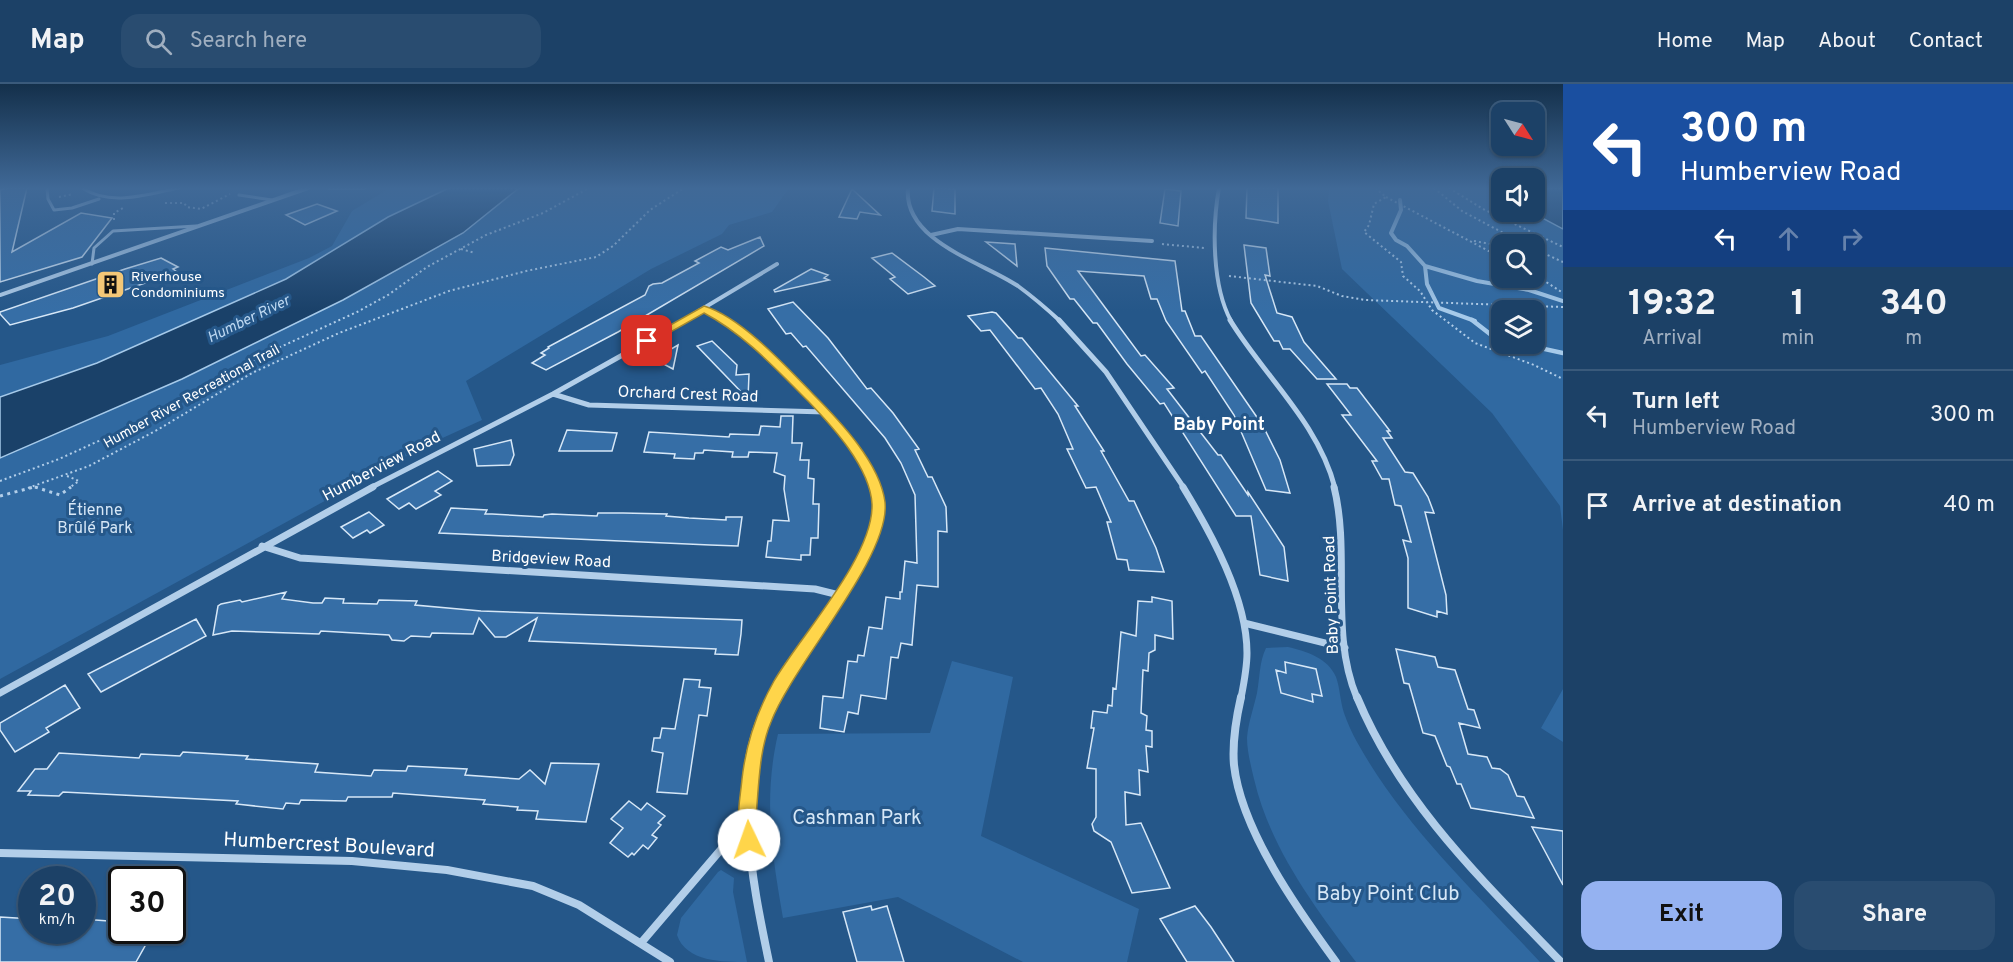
<!DOCTYPE html>
<html lang="en">
<head>
<meta charset="utf-8">
<style>
	body { margin:0; font-family:Overpass,sans-serif; background:#294c70; color:#f1f3f6; height:100vh; display:flex; flex-direction:column; font-size:22px; white-space:nowrap }
	* { box-sizing:border-box; margin:0 }
	p { font-size:20px; color:#a0afc0 }
	.icon { flex:none; width:33px; height:33px; fill:none; stroke:currentColor; stroke-width:2; stroke-linecap:round; stroke-linejoin:round }
	.map { position:relative; flex:1; overflow:hidden }
	.panel { display:flex; flex-direction:column; background:#1c4167; width:450px }
	.panel>* { flex:none }
	.hud { background:#1a4fa0; color:#fff; overflow:hidden }
	.needle { width:39px; rotate:126deg }
	.fabs { position:absolute; left:1491px; top:18px; display:grid; gap:12px }
	.fabs a { display:grid; place-items:center; width:54px; height:54px; border-radius:12px; background:#1c4167; box-shadow:0 2px 4px #0004,0 0 0 2px #3a5a7b; font-size:30px }
	.speed { position:absolute; left:18px; top:782px; display:flex; gap:12px; font-size:30px; font-weight:700; text-align:center }
	.speed>* { display:grid; place-content:center; width:78px; height:78px; border-radius:50%; background:#1c4167; box-shadow:0 2px 4px #0004,0 0 0 2px #3a5a7b; line-height:1 }
	.speed small { font-size:15px; font-weight:400 }
	.speed .limit { border:3px solid #111; border-radius:9px; background:#fff; color:#111 }
	.pin { position:absolute; display:grid; place-items:center; width:51px; height:51px; color:#fff; margin:-26px; border-radius:12px; box-shadow:0 3px 9px #0006 }
	.me { position:absolute; width:66px; margin:-33px; rotate:357deg; stroke-linejoin:round; filter:drop-shadow(0 0 4px #0008) }
	.turn { display:flex; align-items:center; gap:21px; height:126px; padding:0 18px; font-size:27px }
	.turn .icon { width:78px; height:78px; stroke-width:2.5 }
	.turn b { display:block; font-size:42px; line-height:51px }
	.lanes { display:flex; align-items:center; height:57px; padding:0 18px; background:#0003; justify-content:center; gap:30px; direction:ltr }
	.lanes .off { opacity:.35 }
	.eta { display:flex; justify-content:space-evenly; align-items:center; height:102px; text-align:center }
	.eta b { font-size:36px; font-weight:700; line-height:42px }
	.button { display:flex; gap:12px; margin-top:auto; padding:12px 18px }
	.button a { flex:1; height:69px; border-radius:18px; background:#95b2f1; color:#111; font-size:24px; font-weight:700; line-height:69px; text-align:center }
	.button a+a { background:#294c70; color:#f1f3f6 }
	ul { padding:0; list-style:none }
	li { display:flex; align-items:center; gap:18px; height:90px; padding:0 18px; border-top:2px solid #3a5a7b }
	li div { flex:1 }
	li b { display:block; font-size:22px }
	li em { font-style:normal }
	header { display:flex; align-items:center; gap:36px; box-sizing:border-box; height:84px; padding:0 30px; background:#1c4167; border-bottom:2px solid #3a5a7b }
	header strong { font-size:28px }
	nav { display:flex; gap:33px; margin-inline-start:auto; font-size:21px }
	.search { width:420px; height:54px; background:#294c70; display:flex; align-items:center; gap:15px; box-sizing:border-box; padding:0 21px; border-radius:18px; color:#a0afc0; font-size:22px }
	main { display:flex; flex:1; min-height:0 }
	.map>svg:first-child { display:block }
</style>
</head>
<body>
<header>
<strong>Map</strong>
<div class="search"><svg class="icon" aria-label="search" viewBox="0 0 24 24"><circle cx="10" cy="10" r="6"/><path d="M15 15l6 6"/></svg>Search here</div>
<nav><a>Home</a><a>Map</a><a>About</a><a>Contact</a></nav>
</header>
<main>
<div class="map">
<svg width="1563" height="878" viewBox="0 0 1563 878">
	<rect width="100%" height="100%" fill="#255789"/>
	<path fill="#3069a1" fill-rule="evenodd" d="M390 104H449L388 133 286 195 97 279 0 313V281L108 252 309 174 332 162 352 127Z
		M519 104H789L772 128 729 141 722 150 651 185 466 297 482 336 425 362 0 595V374L182 295 343 216 463 149Z
		M1329 104H1494L1501 109 1502 128H1531L1563 145V446L1560 422 1492 329 1342 185 1328 117ZM1502 160H1534V194H1502ZM1502 226H1534V260H1502Z
		M1288 563C1306 567 1328 574 1336 593 1340 604 1340 617 1344 629 1347 638 1352 649 1357 658 1403 741 1476 809 1540 878H1356C1314 822 1270 764 1254 695 1251 682 1247 667 1247 654 1248 639 1254 623 1257 609 1260 593 1259 579 1266 564Z
		M952 577 1013 593 981 752 1139 825 1127 878H1023L898 813 783 834C772 770 763 715 778 650L930 649Z
		M1563 605V658L1541 644Z
		M721 786 734 794 733 808 747 878C723 878 686 878 677 851L681 834 718 788Z"/>
	<path fill="#1a4169" stroke="#a6caea" stroke-width="1.5" d="M449 104H519L463 149 343 216 182 295 0 374V313L97 279 286 195 388 133Z
		M1535 104H1563V145L1531 128H1534Z"/>
	<g fill="none" stroke-linecap="round" stroke-linejoin="round">
		<path stroke="#a6caea" stroke-width="4" d="M1400 116 1401 126 1391 149 1396 156 1407 162 1425 182 1477 197 1529 206 1563 217
			M1425 182 1427 200 1439 224 1475 237"/>
		<path stroke="#a6caea" stroke-width="4.5" d="M1472 236 1490 250 1502 255
			M1522 260 1563 269"/>
	</g>
	<path fill="#366ea6" stroke="#d6e7f7" stroke-width="1.5" d="M9 104H27L12 168 81 129 112 134 82 173 0 198V106Z
		M934 104 955 105V130L932 127Z
		M1247 104H1278V139L1246 134Z
		M852 105 880 131 860 128 857 135 839 133Z
		M1165 105 1181 107 1178 142 1160 139Z
		M317 120 337 127 305 141 286 131Z
		M760 153 764 162 618 248 546 286 532 279 545 271 541 269 549 264 548 263 645 211 649 202 653 200 662 199 699 179 695 177 721 163 728 166Z
		M986 158 1015 160 1017 182Z
		M1244 161 1266 164 1270 192 1265 191 1277 229 1292 233 1304 258 1336 295H1317L1290 265H1283L1279 257H1274L1251 219Z
		M1045 164 1175 177 1182 227H1185L1195 252H1201L1263 342 1280 376 1290 409 1266 406 1234 331 1205 287 1202 289 1166 237 1157 215H1151L1144 192 1078 187 1141 272 1145 271 1174 304 1167 305 1218 371H1221L1248 411V408L1284 463 1288 497 1260 491 1251 432H1236L1164 319 1160 320 1127 280 1097 239H1093L1074 215H1070L1047 182Z
		M892 169 924 193 935 202 908 210 890 195 895 193 872 174Z
		M161 174 178 183 173 185 177 188 73 224 10 241 0 230V228L125 185Z
		M811 185 828 191 824 194 829 196 775 208 774 206Z
		M793 218 828 254 867 305 871 304 893 329 919 365 915 366 928 393H932L946 423 947 448 938 447V503L917 501 912 561 901 559 898 574 891 573 886 615 861 611 858 630 848 628 844 648 820 644 823 612 843 614 848 577 857 578 858 571 864 572 869 543 882 545 886 513 900 515V508H902L905 477 917 479 915 411 901 379 885 354 806 262 803 263 791 249 786 250 768 225Z
		M992 228 996 229 1018 254H1022L1078 322H1075L1104 367H1101L1129 417H1134L1156 464 1164 488 1129 486 1127 476 1117 475 1107 438H1111L1096 403 1086 404 1067 365H1073L1058 330 1041 304 1035 305 990 246 981 247 968 232Z
		M712 257 737 281 736 291 749 290 748 315 697 262Z
		M678 261 673 285 654 275Z
		M1327 300H1347L1350 304H1357L1390 347H1387L1392 354H1383L1405 388 1413 389 1428 413 1434 429 1425 428 1446 511 1447 530 1437 527V533L1408 524V474L1403 456 1411 458 1401 422 1395 421 1389 395H1382L1372 377H1377L1342 331H1351Z
		M781 332H793L792 359H802L800 376H809L808 394 814 395 813 420H819L818 454H811L810 471H801V476L766 473 768 457H771L773 436 789 437 784 405 785 392 774 388 777 369 749 368 748 373H732L733 368 704 366 703 369H695L694 375 674 374 675 370 644 368 649 348 729 353 730 350 759 351 761 342 780 343Z
		M567 346 617 349 612 367H559Z
		M511 356 514 371 510 381 477 382 474 365Z
		M438 387 452 397 435 407 441 411 416 425 409 419 399 425 387 415Z
		M451 424 487 426 485 430H492L543 433 544 431 552 430 597 432 598 429H623L667 430 666 432 689 434 726 436V433H742L738 462 710 461 439 449Z
		M369 428 384 441 370 449 367 446 353 454 341 443Z
		M286 508 282 515 313 519H322L325 514 344 515 343 519 377 520 379 516 417 517 415 521 481 527 742 536 741 550 738 571 715 570 716 565 529 557 537 534 506 553H495L479 534 473 550 432 549 430 553 411 552 404 557 392 556 389 551 321 547 319 550 232 547 213 551 218 522 221 520 240 516 242 518Z
		M1152 513 1172 517 1173 555 1155 551V566L1149 569 1148 587 1143 586 1141 629 1147 632 1146 646 1152 647V663L1146 662 1148 688 1139 686 1140 711 1125 708 1126 741 1141 739 1170 804 1132 809 1111 758 1094 747 1092 740 1096 733V685L1087 684 1094 644H1091L1093 627 1107 629 1108 621 1112 622 1113 604 1116 605 1121 548 1136 552 1138 517 1152 518Z
		M196 535 206 552 101 608 88 590Z
		M1396 565 1435 573 1438 583 1455 586 1468 625 1474 626 1480 644 1459 639 1468 670 1487 673 1492 684 1500 685 1508 691 1517 712 1524 713 1534 734 1471 724 1461 700H1457L1450 683 1447 682 1435 652 1423 649 1409 600 1404 599Z
		M1285 578 1316 585 1322 612 1312 610 1313 618 1281 609 1276 586 1286 589Z
		M684 595 700 596 699 603 711 604 707 632 699 631 687 710 657 708 663 669 652 667 654 654H660L662 644 675 645Z
		M65 601 80 624 46 644 49 648 15 668 0 646V639Z
		M183 668 248 672 246 675 318 680 315 688 371 692 374 686 406 687 408 682 467 685 465 691 519 695 530 686 545 700 551 679 599 680 586 738 536 735 538 727 517 726 518 723 483 720 485 716 393 709 392 713H348L346 717 301 716 299 720 286 719 283 725 236 720 238 717 63 708 59 712 28 711 31 707H18L35 685H47L59 669 139 674 141 670 180 672Z
		M629 717 641 726 647 719 665 732 658 739 661 741 652 751 657 754 648 765 643 761 634 771 632 769 628 773 610 759 623 744 611 735Z
		M1532 743 1563 747V801Z
		M871 822 872 826 887 822 904 878H857L843 828Z
		M1195 822 1211 843 1234 878H1187L1160 835Z
		M0 833 32 835V846H82V835L122 838V846H154L136 878H0Z"/>
	<g fill="none" stroke-linecap="round" stroke-linejoin="round">
		<path stroke="#b2cee9" stroke-width="2" stroke-dasharray="2 3" stroke-linecap="butt" d="M1375 104 1386 113 1374 120 1369 141 1364 148 1401 178 1403 192 1420 207 1432 226 1475 259 1534 281 1563 295
			M1434 104 1462 127 1524 160
			M1449 104 1483 125 1563 163
			M59 113 73 110
			M1386 113 1502 174
			M165 119H184L187 123 201 125 230 110
			M114 136V129L123 124
			M1474 157 1502 162
			M1162 160 1204 164
			M461 165 475 169
			M1534 165 1563 178
			M1534 190 1563 209
			M1229 192 1317 202 1342 212 1365 216 1563 223
			M67 392 79 397 69 404
			M0 397 59 375 145 336 265 270 357 228 388 211 427 183 486 151 543 129 589 104
			M35 403 38 404
			M28 404 89 382 159 345 252 289 339 249 449 207 526 187 596 173 613 162 650 126 684 104"/>
		<path stroke="#b2cee9" stroke-width="3" stroke-dasharray="3 4.5" stroke-linecap="butt" d="M35 403 60 411 71 403
			M0 412 34 403"/>
		<path stroke="#b2cee9" stroke-width="3" d="M47 104 48 115 54 126 72 124 99 115
			M82 104C112 123 147 110 179 104
			M239 111 272 116
			M92 180 94 164 113 147 196 142"/>
		<path stroke="#b2cee9" stroke-width="4" d="M329 104H364
			M908 104C903 157 982 178 1018 202 1033 213 1047 225 1060 237
			M1219 104C1212 143 1212 202 1231 237
			M931 151 958 145 1152 157
			M0 211 308 104
			M704 225 727 237
			M682 237 777 180"/>
		<path stroke="#b2cee9" stroke-width="5" d="M725 236C773 267 856 350 875 404
			M1059 236 1106 288 1184 404
			M1230 236C1264 292 1318 338 1335 404
			M553 310 589 321 825 328
			M370 404 553 310 685 236"/>
		<path stroke="#b2cee9" stroke-width="7" d="M1183 403C1211 449 1247 514 1247 569 1247 584 1244 599 1241 614
			M1334 403C1351 471 1329 548 1357 614
			M262 462 300 474 815 505 839 511
			M1244 539 1345 564
			M0 609 373 403
			M772 614 797 572 854 490 870 463 878 434 874 403"/>
		<path stroke="#b2cee9" stroke-width="8" d="M1241 613C1236 635 1232 658 1234 681 1241 746 1298 826 1336 878
			M1357 613C1401 719 1482 796 1561 878
			M0 769 352 777 447 786 533 802 579 821 670 878
			M641 859 747 735
			M769 878C751 792 731 695 773 613"/>
	</g>
	<linearGradient id="sky" x2="0" y2="1"><stop stop-color="#14304b"/><stop offset="0.46" stop-color="#406997"/><stop offset="1" stop-color="#406997" stop-opacity="0"/></linearGradient>
	<rect width="1563" height="227" fill="url(#sky)"/>
	<path fill="#ffd54a" stroke="#a68a30" stroke-width="1.5" d="M704 222C741 233 786 282 813 310 840 337 880 379 885 418 891 473 793 580 771 638 759 666 759 701 756 732 756 743 761 753 756 763L749 765 743 763C734 742 740 717 742 695 746 659 756 629 774 597 801 551 874 472 872 420 870 383 832 342 808 317 776 285 744 250 704 229L651 259H644L642 257Z"/>
	<defs>
		<symbol id="building-square" viewBox="-11 -11 22 22"><rect x="-9" y="-9" width="18" height="18" rx="4" fill="#f3c777" stroke="#255789"/><path d="M-4-6H4V6H1V3H-1V6H-4ZM-2.5-4.3h1.7v1.8h-1.7ZM.8-4.3h1.7v1.8H.8ZM-2.5-1h1.7V.8h-1.7ZM.8-1h1.7V.8H.8Z" fill="#111"/></symbol>
	</defs>
	<g fill-rule="evenodd">
		<use href="#building-square" x="94" y="184" width="33" height="33"/>
	</g>
	<g text-anchor="middle" dominant-baseline="central" stroke-width="6" stroke-linejoin="round" paint-order="stroke">
		<g font-size="14" fill="#fff" stroke="#255789" text-anchor="start">
			<text x="131" y="193">Riverhouse<tspan x="131" dy="16">Condominiums</tspan></text>
		</g>
		<g font-size="14" fill="#fff" stroke="#255789">
			<text transform="translate(192 313) rotate(-29)">Humber River Recreational Trail</text>
		</g>
		<g font-size="15" font-style="italic" fill="#bed8f1" stroke="#255789">
			<text transform="translate(249 236) rotate(-26)">Humber River</text>
		</g>
		<g font-size="16" fill="#fff" stroke="#255789">
			<text transform="translate(688 311) rotate(2)">Orchard Crest Road</text>
			<text transform="translate(382 383) rotate(-28)">Humberview Road</text>
			<text transform="translate(551 476) rotate(3)">Bridgeview Road</text>
			<text transform="translate(1332 511) rotate(-92)">Baby Point Road</text>
		</g>
		<g font-size="16" fill="#d6e7f7" stroke="#255789">
			<text x="95" y="427">Étienne<tspan x="95" dy="18">Brûlé Park</tspan></text>
		</g>
		<g font-size="18" font-weight="bold" fill="#fff" stroke="#255789">
			<text x="1219" y="341">Baby Point</text>
		</g>
		<g font-size="20" fill="#d6e7f7" stroke="#255789">
			<text x="857" y="735">Cashman Park</text>
			<text x="1388" y="811">Baby Point Club</text>
		</g>
		<g font-size="20" fill="#fff" stroke="#255789">
			<text transform="translate(329 762) rotate(3)">Humbercrest Boulevard</text>
		</g>
	</g>
</svg>
<div class="fabs">
<a><svg class="needle" viewBox="-14 -14 28 28"><path d="M0-13l5 13h-10z" fill="#e53935"/><path d="M0 13l5-13h-10z" fill="#a0afc0"/></svg></a>
<a><svg class="icon" aria-label="sound" viewBox="0 0 24 24"><path d="M4 9h4l5-4v14l-5-4H4zM17 9q2 3 0 6"/></svg></a>
<a><svg class="icon" aria-label="search" viewBox="0 0 24 24"><circle cx="10" cy="10" r="6"/><path d="M15 15l6 6"/></svg></a>
<a><svg class="icon" aria-label="layers" viewBox="0 0 24 24"><path d="M12 4l9 5-9 5-9-5zM3 14l9 5 9-5"/></svg></a>
</div>
<div class="speed"><div>20<small>km/h</small></div><div class="limit">30</div></div>
<div class="pin" style="left:647px;top:257px;background:#d93025"><svg class="icon" aria-label="arrive" viewBox="0 0 24 24"><path d="M6 21V4h12l-3 4 3 4H6"/></svg></div>
<svg class="me" style="left:749px;top:756px" viewBox="-20 -20 40 40"><circle r="19" fill="#fff"/><path d="M0-13L10 11 0 6-10 11z" fill="#ffd54a"/></svg>
</div>
<section class="panel">
<div class="hud">
<div class="turn"><svg class="icon" aria-label="left" viewBox="0 0 24 24"><path d="M17 20v-9H6M10 6l-5 5 5 5"/></svg><div><b>300 m</b>Humberview Road</div></div>
<div class="lanes"><svg class="icon" aria-label="left" viewBox="0 0 24 24"><path d="M17 20v-9H6M10 6l-5 5 5 5"/></svg><svg class="icon off" aria-label="ahead" viewBox="0 0 24 24"><path d="M12 20V5M6 11l6-6 6 6"/></svg><svg class="icon off" aria-label="right" viewBox="0 0 24 24"><path d="M7 20v-9h11M14 6l5 5-5 5"/></svg></div>
</div>
<div class="eta">
<div><b>19:32</b><p>Arrival</p></div>
<div><b>1</b><p>min</p></div>
<div><b>340</b><p>m</p></div>
</div>
<ul>
<li><svg class="icon" aria-label="left" viewBox="0 0 24 24"><path d="M17 20v-9H6M10 6l-5 5 5 5"/></svg><div><b>Turn left</b><p>Humberview Road</p></div><em>300 m</em></li>
<li><svg class="icon" aria-label="arrive" viewBox="0 0 24 24"><path d="M6 21V4h12l-3 4 3 4H6"/></svg><div><b>Arrive at destination</b></div><em>40 m</em></li>
</ul>
<div class="button"><a>Exit</a><a>Share</a></div>
</section>
</main>
</body>
</html>
